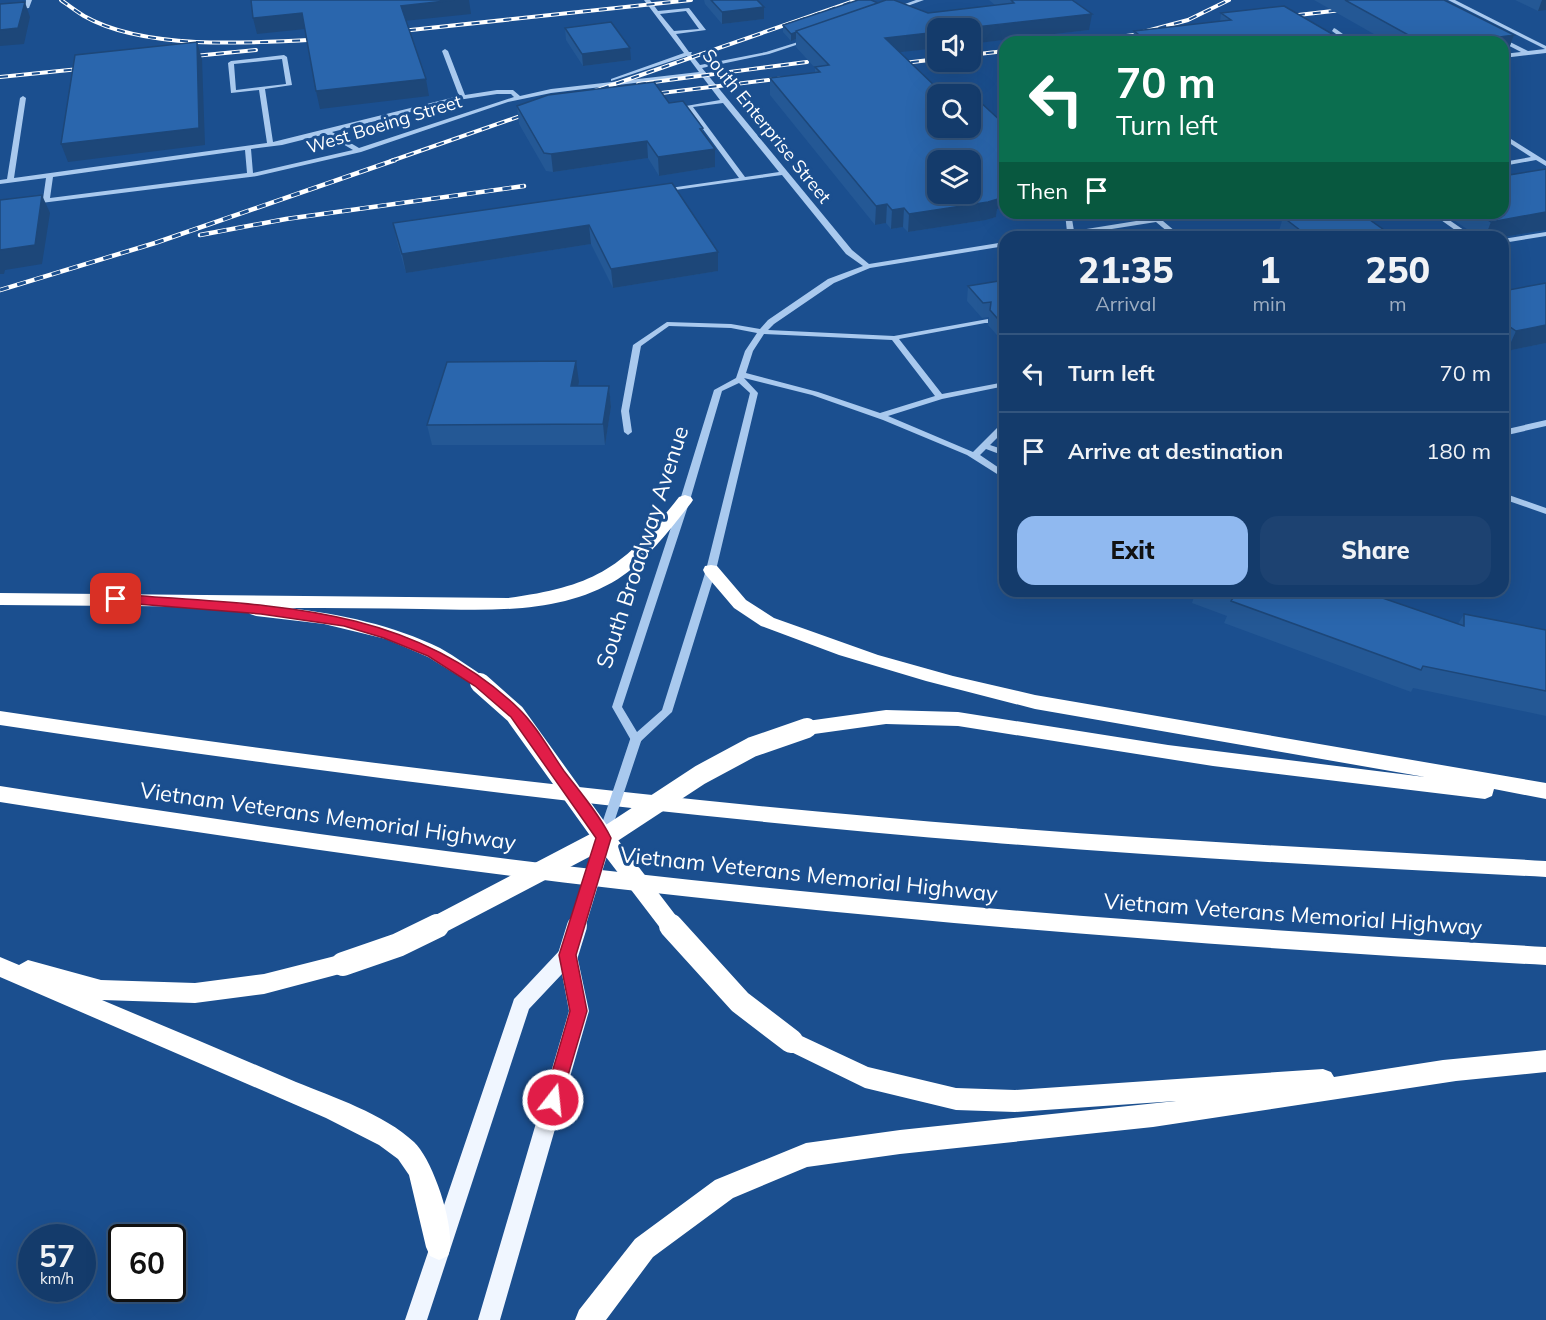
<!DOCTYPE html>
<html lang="en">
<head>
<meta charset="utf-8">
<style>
	body { margin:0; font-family:Mulish,sans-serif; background:#1d4271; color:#f1f3f6; height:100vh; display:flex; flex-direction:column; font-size:22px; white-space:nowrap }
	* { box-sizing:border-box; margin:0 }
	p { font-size:20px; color:#9dadc1 }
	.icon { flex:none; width:33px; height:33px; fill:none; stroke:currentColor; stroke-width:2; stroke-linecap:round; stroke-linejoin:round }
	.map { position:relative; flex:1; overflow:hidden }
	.drawer { position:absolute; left:999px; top:231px; width:510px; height:366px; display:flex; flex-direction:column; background:#143b6b; border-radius:18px; box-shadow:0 6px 24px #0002,0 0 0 2px #33557e }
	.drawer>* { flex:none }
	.hud { position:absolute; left:999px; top:36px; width:510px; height:183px; border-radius:18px; box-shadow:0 6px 24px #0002,0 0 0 2px #33557e; background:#0b6e4f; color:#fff; overflow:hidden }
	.tools { position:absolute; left:927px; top:18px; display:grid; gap:12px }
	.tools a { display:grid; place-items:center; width:54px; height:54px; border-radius:12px; background:#143b6b; box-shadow:0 6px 24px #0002,0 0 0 2px #33557e; font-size:30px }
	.speed { position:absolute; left:18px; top:1224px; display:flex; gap:12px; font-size:30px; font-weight:700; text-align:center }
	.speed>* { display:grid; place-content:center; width:78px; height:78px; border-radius:50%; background:#143b6b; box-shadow:0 6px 24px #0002,0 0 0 2px #33557e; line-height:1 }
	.speed small { font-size:15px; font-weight:400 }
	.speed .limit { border:3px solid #111; border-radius:9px; background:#fff; color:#111 }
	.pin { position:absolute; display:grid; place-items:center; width:51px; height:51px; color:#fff; margin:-26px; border-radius:12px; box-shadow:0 3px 9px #0006 }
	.me { position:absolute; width:66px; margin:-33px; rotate:16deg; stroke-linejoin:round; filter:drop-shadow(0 0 4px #0008) }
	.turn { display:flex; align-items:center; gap:21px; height:126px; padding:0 18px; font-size:27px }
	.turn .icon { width:78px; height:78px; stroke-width:2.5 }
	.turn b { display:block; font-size:42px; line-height:51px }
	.then { display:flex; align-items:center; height:57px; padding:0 18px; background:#0003; gap:12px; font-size:22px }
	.eta { display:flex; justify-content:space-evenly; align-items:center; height:102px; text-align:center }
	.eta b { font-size:36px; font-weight:800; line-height:42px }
	.action { display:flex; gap:12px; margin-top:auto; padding:12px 18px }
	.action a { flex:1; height:69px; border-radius:18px; background:#90b9f0; color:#111; font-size:24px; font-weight:800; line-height:69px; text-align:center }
	.action a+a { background:#1d4271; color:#f1f3f6 }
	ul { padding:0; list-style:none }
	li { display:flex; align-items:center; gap:18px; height:78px; padding:0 18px; border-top:2px solid #33557e }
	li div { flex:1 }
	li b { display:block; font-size:22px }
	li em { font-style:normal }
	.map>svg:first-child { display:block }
</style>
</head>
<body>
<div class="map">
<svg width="1546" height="1320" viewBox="0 0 1546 1320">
	<rect width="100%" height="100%" fill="#1b4f8f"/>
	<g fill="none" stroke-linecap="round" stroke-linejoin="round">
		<path fill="#a9c9ee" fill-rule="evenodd" d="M26 0H32L29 8 0 12V8L25 6Z
			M644 0H650L658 11 689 8 706 30 676 34 689 52H692L691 54 700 65 766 52 811 38V40L769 54 702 68 852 250 869 264 1005 242V246L870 268 834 283 774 324 768 330 894 336 988 319V323H985L899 339 942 394 1005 382V386L942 399 888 416 973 452 1002 423 1005 422V430L990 445 1005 450V454L1002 455 986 449 980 455 1005 472V479L967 455 883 420 812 395 744 378 758 393 716 570 672 712 640 742H632L612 707 680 500 714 390 736 378 745 351 757 333 731 328 669 326 641 346 629 411 632 432 628 435 624 432 621 411 633 345 667 322 731 324 760 329 768 320 828 279 863 266 846 254 782 175 661 192 660 191 663 189 739 178 686 106 720 100 701 75 551 93 508 102 361 152 257 176 33 204 31 203V201L43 199 46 178 0 184V180L7 179 20 98 23 96 26 98 14 178 267 143 259 90 231 93 228 63 231 61 284 55 287 57 292 85 265 89 273 142 459 96 442 51 445 49 448 51 465 95 497 90H513L520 96 551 89 699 72 687 56 611 81V79L684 53ZM686 11 699 29 674 31 660 14ZM282 59 286 84 236 90 234 64ZM497 94H511L514 97 359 148 332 132 458 100ZM723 103 779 172 745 177 693 107ZM326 134 353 150 253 173 251 149 282 145ZM245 150 247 173 50 198 53 177ZM764 334 892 340 935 396 880 413 818 392 746 373 753 351ZM739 383 750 393 706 570 662 710 637 732 622 707 690 500 722 391Z
			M916 0H924L896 10 891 9Z
			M1448 0H1455L1546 46V53L1503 58V54L1521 52 1496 39V37H1500L1528 51 1545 49Z
			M1334 28 1336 29 1354 42H1347L1332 31Z
			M1503 134 1546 161V166L1536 160 1503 166V162L1531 157 1503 139Z
			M1065 213H1071L1074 231 1186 213H1202L1199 215 1163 221 1182 237H1174L1156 222 1061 237H1044L1067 232Z
			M1431 213H1439L1474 237H1465Z
			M1546 232V236L1503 243V239Z
			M1546 420V426L1503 436V430Z
			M1503 493 1546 508V514L1503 499Z"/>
		<path fill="#f0f6ff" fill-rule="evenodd" d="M568 947 575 949 577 955 589 1011 500 1320H478L569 1011 562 974 529 1009 427 1320H405L512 1005 514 999 561 949Z"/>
		<path fill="#fff" fill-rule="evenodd" d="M685 495 691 497 693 500 691 503C669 531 648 559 618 579 560 615 487 610 422 609 377 608 333 608 289 608 340 614 393 625 440 648 456 657 471 668 486 678L489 683 486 688 480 689 428 657 386 639 324 624 256 616 250 614 247 610 249 607 0 605V593L508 598C597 586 624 567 679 497Z
			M711 565 717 566 746 600 774 618 878 655 953 676 1035 695 1546 783V799L1494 789 1492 796 1485 799 1213 766 958 726 886 724 807 735 800 733 798 728 800 723 807 721 886 710 958 712 1168 745 1425 777 1035 709 926 681 839 655 761 626 734 608 705 574 703 570 705 566Z
			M0 711C327 760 655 800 985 826 1172 841 1359 850 1546 861V877C1359 867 1172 858 985 842 655 815 327 774 0 725Z
			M0 786C206 818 412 849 619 872 927 907 1236 929 1546 947V965C1236 948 927 924 619 889 412 865 206 834 0 802Z
			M343 954 351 957 354 964 351 971 264 994 195 1003 102 1000C166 1027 231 1054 296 1082 333 1097 384 1114 414 1142 433 1159 458 1233 448 1256L439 1260 430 1256 426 1247 409 1175 398 1159 379 1145 326 1118 0 977V957L19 965 28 960 101 980 195 983 264 974Z
			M791 1031 868 1067 956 1088 1015 1090 1323 1069 1331 1072 1334 1077 1443 1060 1546 1050V1072L1456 1081 1153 1127 900 1154 807 1167 733 1198 653 1257 606 1320H575L579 1310 635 1239 715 1180 806 1143 900 1130 1176 1101 1015 1112 956 1110 865 1088 783 1048 779 1041 783 1034Z"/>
		<defs>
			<path id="rail-far1" d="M61 0C68 5 76 11 84 16 145 51 255 43 324 39
				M1281 17 1350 9
				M392 32 691 0
				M1143 32 1188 20 1229 0
				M1079 42 1150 33
				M970 55 1005 51
				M184 57 256 50
				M895 64 938 59
				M0 77 89 68
				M638 84 807 62
				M586 94 857 0
				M645 95 785 78
				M391 161 535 111"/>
			<path id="rail" d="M200 235 286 219 524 186
				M0 290 155 243 395 160"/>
		</defs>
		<use href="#rail-far1" stroke="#fff" stroke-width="4"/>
		<use href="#rail" stroke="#fff" stroke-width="4.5"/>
		<use href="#rail-far1" stroke="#1b4f8f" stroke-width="2" stroke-dasharray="8" stroke-linecap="butt"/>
		<use href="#rail" stroke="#1b4f8f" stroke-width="3" stroke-dasharray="9" stroke-linecap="butt"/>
		<path stroke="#a9c9ee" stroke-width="11" d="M604 835 636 739"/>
		<path stroke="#f0f6ff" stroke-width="16" d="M577 927 604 838"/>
		<path stroke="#f0f6ff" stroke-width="20" d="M568 955 577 926"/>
		<path stroke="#fff" stroke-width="20" d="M480 683 515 714 604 838 672 927
			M434 927 604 838 700 775 752 747 807 728"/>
		<path stroke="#fff" stroke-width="24" d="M671 926 740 1002 791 1041
			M343 964 398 945 437 926"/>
	</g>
	<path fill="#245895" d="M704 0H757L764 19 722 24 705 4Z
		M989 0H1072L1089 30 900 52 939 90 1005 125V208L997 209 996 217 986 220 908 232 903 227 891 229 886 223 875 225 770 95V78L815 73V68L796 47V39L791 41 783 32V25L878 3 928 13 995 5Z
		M1314 0H1444L1514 35 1508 51 1503 52V42H1388Z
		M1515 0H1546L1538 11Z
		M1221 13 1346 42H1132L1134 31 1220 21Z
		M565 28 631 60 583 66 566 40Z
		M669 103 703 128V134L715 167 659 176 648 158 553 172 546 171 519 124 517 106Z
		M672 183 718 252V271L613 288 591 244 406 273 397 242 393 223Z
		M1443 213H1503L1546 230 1503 237H1479Z
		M1283 217 1394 237H1286L1279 231Z
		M1005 280V343H1004L988 325 989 317 982 318 967 301 968 286Z
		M1546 283V343L1507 351 1503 348V291Z
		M579 382 578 386H609L611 407 605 445H432L427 425Z
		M1196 591H1370L1369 593 1458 624 1464 614 1546 630V716L1413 688 1411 692 1224 623 1227 616 1192 603Z"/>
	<path fill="#1d4779" d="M454 0H469L471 14 404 21 401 6Z
		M1542 0H1546V10L1538 11Z
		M25 2 30 17 24 44 0 46V30Z
		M764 7V19L722 24V12Z
		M302 13 305 29 257 34 253 18Z
		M1092 14 1089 30 970 44V28Z
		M796 32V39L791 41V34Z
		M938 32V48L884 54 885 38Z
		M1514 35 1508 51 1503 52V42H1464Z
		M1443 39 1442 42H1423Z
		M197 42 202 59 205 145 68 162 61 144Z
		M630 48 631 60 583 66 582 54Z
		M426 79 429 96 320 109 316 91Z
		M647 141 648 158 553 172 551 154Z
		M715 149V167L659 176 658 157Z
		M1005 190V208L997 209 996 217 986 220 908 232 909 214Z
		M42 195 50 213 42 264 5 270 4 274H0V250Z
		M887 204 886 223 875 225 876 206Z
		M904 208 903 227 891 229 892 210Z
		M1546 212V230L1503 237H1485L1491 222Z
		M589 225 591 244 406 273 402 254Z
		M718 252V271L613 288 611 269Z
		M1546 325V343L1507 351 1516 331Z
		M576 361 579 382 574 407 571 386Z
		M609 386 611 407 605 445 603 424Z"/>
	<path fill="#2a66ad" stroke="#1d4779" stroke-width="1.5" fill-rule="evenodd" d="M251 0H454L401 6 426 79 316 91 302 13 253 18Z
		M711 0H757L764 7 722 12Z
		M858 0H871L878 3 796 31 797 32 791 34 783 25Z
		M886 0H894L928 13 1014 3 1011 0H1072L1092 14 967 28H938V32L885 38 939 90 964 87 1005 125V190L998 191V199L988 202 909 214 904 208 892 210 887 204 876 206 770 78 820 72 815 67 829 65 796 31ZM938 94H970V128H938ZM938 160H970V194H938Z
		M1345 0H1444L1514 35 1464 42H1448L1443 39 1421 42Z
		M25 2 18 28 0 30V4Z
		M1284 6 1346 42H1149L1134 31 1231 20 1221 13Z
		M611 22 630 48 582 54 565 28Z
		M197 42 199 128 61 144 75 55Z
		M654 82 669 103 683 101 703 128 700 129 715 149 658 157 647 141 551 154 544 153 517 106 548 95Z
		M1546 169V212L1491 222 1478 213H1503V176Z
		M672 183 718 252 611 269 589 225 402 254 393 223Z
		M42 195 35 245 0 250V200Z
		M1307 213H1360L1394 237H1309L1283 217Z
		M1005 280V327L990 310 991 302 983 303 968 286Z
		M1546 283V325L1516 331 1503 322V291Z
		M576 361 571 386H609L603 424 427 425 447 362Z
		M1225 591H1369L1368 593 1464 626V614L1546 630V691L1423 666 1421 670 1231 601 1235 595Z"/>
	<path fill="#e11d48" stroke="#92132f" stroke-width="1.5" d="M116 594C261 606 406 601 518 708 536 725 550 751 564 771 580 792 599 814 611 838L576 955 587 1011 559 1106 553 1108 546 1106 544 1100 570 1011 559 955 596 838 511 717 475 686 428 656 384 638 344 626 261 614 112 602 110 599Z"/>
	<g text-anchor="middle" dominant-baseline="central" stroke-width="6" stroke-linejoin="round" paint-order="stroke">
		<g font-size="18" fill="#fff" stroke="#1b4f8f">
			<text transform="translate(384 124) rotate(-17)">West Boeing Street</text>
			<text transform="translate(767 126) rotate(51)">South Enterprise Street</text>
		</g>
		<g font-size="22" fill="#fff" stroke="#1b4f8f">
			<text transform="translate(642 547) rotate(-72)">South Broadway Avenue</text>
			<text transform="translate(328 816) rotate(8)">Vietnam Veterans Memorial Highway</text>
			<text transform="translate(809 874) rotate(6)">Vietnam Veterans Memorial Highway</text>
			<text transform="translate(1293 914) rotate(4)">Vietnam Veterans Memorial Highway</text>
		</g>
	</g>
</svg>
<div class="tools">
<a><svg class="icon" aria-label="sound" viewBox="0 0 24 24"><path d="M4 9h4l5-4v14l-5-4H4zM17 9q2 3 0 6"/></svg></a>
<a><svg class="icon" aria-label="search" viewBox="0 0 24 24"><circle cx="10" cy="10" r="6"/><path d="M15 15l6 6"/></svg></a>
<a><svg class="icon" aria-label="layers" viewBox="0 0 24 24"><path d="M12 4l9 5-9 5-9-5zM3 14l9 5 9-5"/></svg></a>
</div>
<div class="speed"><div>57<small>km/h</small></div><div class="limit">60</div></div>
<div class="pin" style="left:116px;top:599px;background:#d93025"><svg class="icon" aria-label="arrive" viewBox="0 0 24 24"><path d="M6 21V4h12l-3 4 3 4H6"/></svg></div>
<svg class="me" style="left:553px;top:1100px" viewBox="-20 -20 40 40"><circle r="17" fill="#e11d48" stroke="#fff" stroke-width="3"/><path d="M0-11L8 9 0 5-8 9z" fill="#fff"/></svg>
<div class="hud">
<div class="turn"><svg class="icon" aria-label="left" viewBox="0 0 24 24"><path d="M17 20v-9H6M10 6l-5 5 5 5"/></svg><div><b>70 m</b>Turn left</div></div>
<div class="then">Then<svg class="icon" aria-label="arrive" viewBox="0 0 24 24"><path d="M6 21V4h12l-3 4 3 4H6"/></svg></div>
</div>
<section class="drawer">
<div class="eta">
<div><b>21:35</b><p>Arrival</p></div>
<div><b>1</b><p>min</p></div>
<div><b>250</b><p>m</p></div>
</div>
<ul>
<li><svg class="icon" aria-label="left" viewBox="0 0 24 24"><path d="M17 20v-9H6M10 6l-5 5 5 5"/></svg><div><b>Turn left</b></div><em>70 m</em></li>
<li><svg class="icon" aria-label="arrive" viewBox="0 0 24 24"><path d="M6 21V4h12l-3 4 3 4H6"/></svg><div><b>Arrive at destination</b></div><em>180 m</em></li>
</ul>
<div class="action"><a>Exit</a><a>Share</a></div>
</section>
</div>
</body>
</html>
